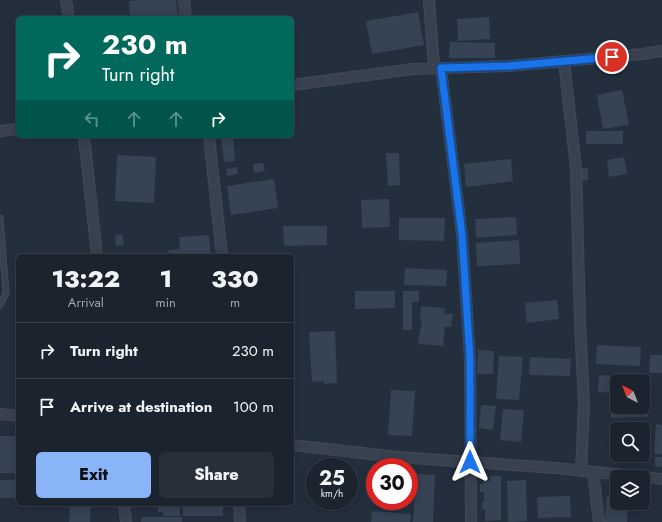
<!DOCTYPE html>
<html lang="en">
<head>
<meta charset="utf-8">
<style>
	body { margin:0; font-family:Jost,sans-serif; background:#282f3a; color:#f1f3f6; height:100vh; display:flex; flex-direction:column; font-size:15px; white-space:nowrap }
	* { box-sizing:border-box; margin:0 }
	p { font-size:13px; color:#a0a4aa }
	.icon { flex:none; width:22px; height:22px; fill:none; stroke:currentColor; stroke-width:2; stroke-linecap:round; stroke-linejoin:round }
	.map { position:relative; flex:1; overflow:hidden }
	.drawer { position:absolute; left:16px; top:254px; width:278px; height:252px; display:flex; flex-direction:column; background:#1b232e; border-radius:6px; box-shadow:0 2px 10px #0003,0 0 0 1px #39404a }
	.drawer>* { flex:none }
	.guide { position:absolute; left:16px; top:16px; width:278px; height:122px; border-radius:6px; box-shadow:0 2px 10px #0003,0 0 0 1px #39404a; background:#00695c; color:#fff; overflow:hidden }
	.needle { width:26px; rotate:318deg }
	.controls { position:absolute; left:610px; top:374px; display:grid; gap:8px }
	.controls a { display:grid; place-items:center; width:40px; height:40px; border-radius:6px; background:#1b232e; box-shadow:0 2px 10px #0003,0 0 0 1px #39404a; font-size:20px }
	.speed { position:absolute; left:306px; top:458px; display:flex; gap:8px; font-size:20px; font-weight:700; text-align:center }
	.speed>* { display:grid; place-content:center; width:52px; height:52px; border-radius:50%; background:#1b232e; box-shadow:0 2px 10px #0003,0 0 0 1px #39404a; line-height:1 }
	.speed small { font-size:10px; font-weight:400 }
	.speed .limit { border:6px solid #d22; background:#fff; color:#111 }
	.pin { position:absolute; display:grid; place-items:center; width:34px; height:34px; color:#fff; margin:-17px; border:2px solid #fff; border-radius:50%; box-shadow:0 1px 4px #0007 }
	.me { position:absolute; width:44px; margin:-22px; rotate:0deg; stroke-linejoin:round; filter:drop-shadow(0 0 3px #0008) }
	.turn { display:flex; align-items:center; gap:14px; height:84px; padding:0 20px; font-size:18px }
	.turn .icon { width:52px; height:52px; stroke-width:2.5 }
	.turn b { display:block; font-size:28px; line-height:34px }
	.lanes { display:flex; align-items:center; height:38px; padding:0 20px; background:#0003; justify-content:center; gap:20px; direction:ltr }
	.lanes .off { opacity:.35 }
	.eta { display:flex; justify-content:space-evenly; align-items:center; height:68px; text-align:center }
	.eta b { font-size:24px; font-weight:800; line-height:28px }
	.primary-button { display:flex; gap:8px; margin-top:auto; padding:8px 20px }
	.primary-button a { flex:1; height:46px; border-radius:6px; background:#8ab4f8; color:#111; font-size:16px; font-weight:800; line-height:46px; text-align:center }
	.primary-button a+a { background:#282f3a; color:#f1f3f6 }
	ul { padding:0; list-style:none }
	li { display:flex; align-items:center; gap:12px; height:56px; padding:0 20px; border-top:1px solid #39404a }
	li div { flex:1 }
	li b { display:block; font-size:15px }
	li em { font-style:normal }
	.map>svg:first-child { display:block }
</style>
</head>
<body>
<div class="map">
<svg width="662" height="522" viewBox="0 0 662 522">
	<rect width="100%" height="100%" fill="#242f3e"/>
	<path fill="#364354" d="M141 0H176L178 16 130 18 129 1Z
		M418 12 424 45 372 54 366 21Z
		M489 17 490 39 458 41 457 19Z
		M450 42 495 43V58H449Z
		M622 90 629 125 603 129 597 95Z
		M586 131H623V144H586Z
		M221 136H233L235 161 224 162Z
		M386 153H399L400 185 388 186Z
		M117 155 156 157 154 203 115 201Z
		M624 157 627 174 609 177 607 160Z
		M511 159 513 181 466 187 464 164Z
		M263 163 265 171 254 173 253 164Z
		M237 167 238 174 227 176 226 169Z
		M588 168V180L581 181V169Z
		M274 179 278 208 231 215 227 186Z
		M389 199 390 227 362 228 361 200Z
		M516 217 517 235 476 238 475 219Z
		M399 218H445L444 241 399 240Z
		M283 226H327V245L284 246Z
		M122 234 124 245 116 246 115 235Z
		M209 235 211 256H169L168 250 180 249 179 237Z
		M519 240 520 264 477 266 476 243Z
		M405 268 447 270 446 286 404 285Z
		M355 291H395V308L355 309Z
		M403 291H419V302H412V330H403Z
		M557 300 559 319 527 323 525 303Z
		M421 306 445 308 444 314H453L451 327H445L443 346 418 344 422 319 420 318Z
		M335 331 337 383 324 384V381L312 382 309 332Z
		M597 345 641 347 640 366 596 364Z
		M478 350 494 351 493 374H477Z
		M650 355H662V373H649Z
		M499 356 523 357 519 400 496 399Z
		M530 357 571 359 570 376 529 375Z
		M599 375 645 378 644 394 643 381H617V393L598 392Z
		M391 390 415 391 412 436 388 435Z
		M643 396H648V417L611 418V397H617V407H643Z
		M481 405 496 406 493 430 479 428Z
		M503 409 524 410 521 442 500 440Z
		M656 424 662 425V454H654Z
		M0 436H18V473H0Z
		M655 457H662V467L655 466Z
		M416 474 435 475 433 522H413Z
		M490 476H501V520L485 521V509H482V502H484V492H480V484H484L483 481H490Z
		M0 480H18V498H0Z
		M526 480 527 521 508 522 507 481Z
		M570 496 571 517 538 518 537 497Z
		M607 496H617V503H628L627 522H605Z
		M70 504H91L90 522H69Z
		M158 504H180V516H163V512H158Z
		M183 504H223V516H183Z
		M245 504H265V507L245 506Z
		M372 511 411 514 410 522H371Z
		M141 517H182V522H141Z"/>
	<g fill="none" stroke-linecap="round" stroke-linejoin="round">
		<defs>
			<path id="lane" d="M0 218 6 293 0 305"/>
			<path id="street" d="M66 0 69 18
				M184 0 186 18
				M429 0 434 68
				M564 61 576 168 580 321 584 404 581 471
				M441 68 462 235 470 359 471 522
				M292 85 413 69 509 66 643 54 662 51
				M0 131 18 129
				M84 136 97 256
				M209 136 222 256
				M0 414 18 416
				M292 445 397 457 556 468 662 479
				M593 472 599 522
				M124 504 126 522
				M239 504 240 522"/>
		</defs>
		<use href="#lane" stroke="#414a57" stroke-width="7"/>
		<use href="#street" stroke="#414a57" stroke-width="12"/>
		<use href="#lane" stroke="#38414e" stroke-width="5"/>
		<use href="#street" stroke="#38414e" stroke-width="10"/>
	</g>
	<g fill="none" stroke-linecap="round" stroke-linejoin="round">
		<defs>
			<path id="route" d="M470 462V359L462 235 441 68 509 66 612 57"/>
		</defs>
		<use href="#route" stroke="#114b97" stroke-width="10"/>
		<use href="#route" stroke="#1a73e8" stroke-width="7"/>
	</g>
</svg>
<div class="controls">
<a><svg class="needle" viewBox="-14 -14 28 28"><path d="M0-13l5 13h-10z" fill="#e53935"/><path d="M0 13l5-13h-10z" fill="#a0a4aa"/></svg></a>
<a><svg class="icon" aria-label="search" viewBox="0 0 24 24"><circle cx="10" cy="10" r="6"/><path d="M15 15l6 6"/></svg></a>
<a><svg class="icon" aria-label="layers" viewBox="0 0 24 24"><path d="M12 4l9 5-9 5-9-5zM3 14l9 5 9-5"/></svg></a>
</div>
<div class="speed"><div>25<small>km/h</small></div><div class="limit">30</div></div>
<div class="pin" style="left:612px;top:57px;background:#d93025"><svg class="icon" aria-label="arrive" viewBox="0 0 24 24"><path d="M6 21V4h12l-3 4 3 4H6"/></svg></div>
<svg class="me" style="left:470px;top:462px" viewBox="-20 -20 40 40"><path d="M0-17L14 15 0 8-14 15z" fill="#1a73e8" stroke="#fff" stroke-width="4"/></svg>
<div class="guide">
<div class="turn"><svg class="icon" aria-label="right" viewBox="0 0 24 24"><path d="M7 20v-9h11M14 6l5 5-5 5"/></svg><div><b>230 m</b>Turn right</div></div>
<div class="lanes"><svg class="icon off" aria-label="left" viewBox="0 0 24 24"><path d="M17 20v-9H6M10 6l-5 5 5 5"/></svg><svg class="icon off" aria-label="ahead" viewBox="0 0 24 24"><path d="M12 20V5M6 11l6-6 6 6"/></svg><svg class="icon off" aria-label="ahead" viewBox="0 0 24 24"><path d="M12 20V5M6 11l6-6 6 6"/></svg><svg class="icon" aria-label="right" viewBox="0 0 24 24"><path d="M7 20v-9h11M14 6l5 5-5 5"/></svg></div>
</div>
<section class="drawer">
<div class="eta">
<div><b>13:22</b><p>Arrival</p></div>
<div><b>1</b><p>min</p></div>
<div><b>330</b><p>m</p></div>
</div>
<ul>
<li><svg class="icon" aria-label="right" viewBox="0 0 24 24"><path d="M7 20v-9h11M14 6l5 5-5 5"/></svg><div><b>Turn right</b></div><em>230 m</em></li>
<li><svg class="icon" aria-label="arrive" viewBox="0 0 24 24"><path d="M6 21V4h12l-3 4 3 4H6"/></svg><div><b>Arrive at destination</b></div><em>100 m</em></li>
</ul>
<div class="primary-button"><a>Exit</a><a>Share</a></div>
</section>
</div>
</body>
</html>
